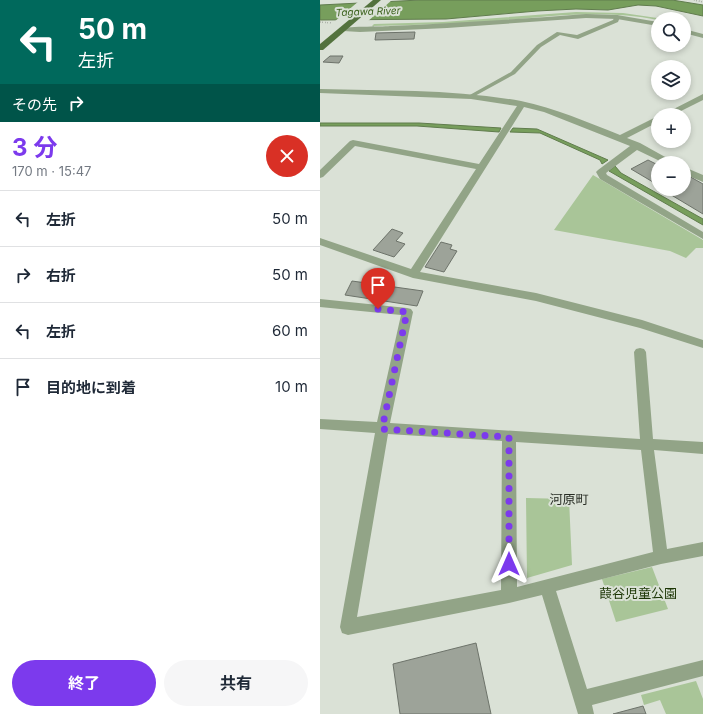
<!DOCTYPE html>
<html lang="ja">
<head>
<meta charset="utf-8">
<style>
	body { margin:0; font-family:Inter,"Noto Sans JP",sans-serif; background:#f6f6f7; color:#1f2937; height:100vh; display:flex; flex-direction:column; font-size:15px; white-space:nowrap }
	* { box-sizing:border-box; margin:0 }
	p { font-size:13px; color:#747a83 }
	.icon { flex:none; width:22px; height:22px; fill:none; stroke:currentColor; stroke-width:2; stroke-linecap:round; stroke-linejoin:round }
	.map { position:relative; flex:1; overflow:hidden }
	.drawer { display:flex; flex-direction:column; background:#fff; width:320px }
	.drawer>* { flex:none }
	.banner { background:#00695c; color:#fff; overflow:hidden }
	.fabs { position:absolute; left:331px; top:12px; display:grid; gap:8px }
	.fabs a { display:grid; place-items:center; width:40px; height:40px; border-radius:50%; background:#fff; box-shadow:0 2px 6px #0003; font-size:20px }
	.pin { position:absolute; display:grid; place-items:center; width:34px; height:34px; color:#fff; margin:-41px -17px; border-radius:50% 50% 50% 0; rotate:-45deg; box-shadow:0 0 4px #0007 }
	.pin .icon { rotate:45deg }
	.me { position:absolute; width:44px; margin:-22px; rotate:0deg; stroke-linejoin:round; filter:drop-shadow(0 0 3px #0008) }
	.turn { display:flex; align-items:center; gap:14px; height:84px; padding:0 12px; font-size:18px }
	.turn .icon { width:52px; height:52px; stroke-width:2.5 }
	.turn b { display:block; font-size:28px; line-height:34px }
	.then { display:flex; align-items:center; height:38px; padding:0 12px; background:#0003; gap:8px; font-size:15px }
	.round { display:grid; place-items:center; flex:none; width:42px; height:42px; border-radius:21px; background:#f6f6f7 }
	.headline { display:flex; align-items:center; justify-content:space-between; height:68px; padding:0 12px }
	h1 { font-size:24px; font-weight:700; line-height:30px; color:#7c3aed }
	.cta { display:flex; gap:8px; margin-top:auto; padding:8px 12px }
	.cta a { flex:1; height:46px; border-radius:24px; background:#7c3aed; color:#fff; font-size:16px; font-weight:700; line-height:46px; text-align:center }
	.cta a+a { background:#f6f6f7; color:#1f2937 }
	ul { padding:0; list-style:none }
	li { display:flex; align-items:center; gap:12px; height:56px; padding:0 12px; border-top:1px solid #e0e1e3 }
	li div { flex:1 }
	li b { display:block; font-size:15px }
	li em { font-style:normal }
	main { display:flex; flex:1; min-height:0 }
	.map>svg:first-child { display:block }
</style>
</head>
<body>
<main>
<section class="drawer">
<div class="banner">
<div class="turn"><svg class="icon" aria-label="left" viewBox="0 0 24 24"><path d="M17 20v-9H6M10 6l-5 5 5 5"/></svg><div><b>50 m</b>左折</div></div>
<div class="then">その先<svg class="icon" aria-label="right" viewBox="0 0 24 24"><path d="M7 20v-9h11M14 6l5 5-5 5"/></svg></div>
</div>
<div class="headline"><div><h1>3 分</h1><p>170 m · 15:47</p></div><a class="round" style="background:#d93025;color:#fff"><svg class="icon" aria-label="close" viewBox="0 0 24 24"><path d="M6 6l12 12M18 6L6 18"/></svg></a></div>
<ul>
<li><svg class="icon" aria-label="left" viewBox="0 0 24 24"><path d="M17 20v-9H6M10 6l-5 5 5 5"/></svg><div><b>左折</b></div><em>50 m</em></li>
<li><svg class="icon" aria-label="right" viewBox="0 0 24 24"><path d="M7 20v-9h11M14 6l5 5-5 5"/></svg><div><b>右折</b></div><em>50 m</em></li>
<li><svg class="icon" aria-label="left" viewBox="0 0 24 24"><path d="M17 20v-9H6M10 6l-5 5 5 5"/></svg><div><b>左折</b></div><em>60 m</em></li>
<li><svg class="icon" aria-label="arrive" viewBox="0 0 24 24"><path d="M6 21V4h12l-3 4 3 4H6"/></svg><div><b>目的地に到着</b></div><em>10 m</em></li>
</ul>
<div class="cta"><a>終了</a><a>共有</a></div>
</section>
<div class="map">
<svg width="383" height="714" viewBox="0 0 383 714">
	<rect width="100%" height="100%" fill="#dae1d6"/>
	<path fill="#a9c598" d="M256 12 303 13 344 19H338V20C285 9 230 16 177 21 135 24 93 25 52 26L54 24 123 22Z
		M273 175 383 240V248H376L366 258 350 251 234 230Z
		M206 498 249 499 252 565 207 578Z
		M332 567 348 609 296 622 282 579Z
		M376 681 383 699V714H346L340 700 324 705 321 695Z"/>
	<path fill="#779e5c" stroke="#607c4d" d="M100 0H352L383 5V16L336 6 318 5 288 10 256 9 217 11 126 19 0 20V5Z
		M0 123H99L181 128 179 132 97 126H0Z
		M193 128 217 129 288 160 282 164 280 160 220 133 190 132Z
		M295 166 301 173 383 219V225L289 171Z"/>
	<path fill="#dae1d6" d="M72 0 47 22H14L39 1Z"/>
	<path fill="#9da399" stroke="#6d736a" d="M95 32 94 39 55 40 56 33Z
		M10 56H23L19 63 3 62Z
		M328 160 338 165V185L311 169Z
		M367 175 383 184V214L343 190 345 189H364V177Z
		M72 229 83 233 76 241 85 244 74 257 53 250Z
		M121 242 132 245 130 249 137 251 124 272 105 267Z
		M32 281 103 291 97 306 25 295Z
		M156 643 171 714H80L73 664Z
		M323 706 326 714H293Z"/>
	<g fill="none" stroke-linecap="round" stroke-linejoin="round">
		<path stroke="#7f837c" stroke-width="1.5" stroke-dasharray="0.5 2" stroke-linecap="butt" d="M374 0 383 2
			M0 22 12 23"/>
		<path fill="#92a487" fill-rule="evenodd" d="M297 15 300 17 298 22 258 39 240 35 221 47 195 74 153 97 148 96 191 72 217 45 237 32 257 35 293 20 295 16Z"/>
		<path fill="#92a487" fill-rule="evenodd" d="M266 14 297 15 338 22V26L297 19 266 18 127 28 40 32 23 31 19 29C23 26 62 27 70 26 136 23 201 19 266 14Z
			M364 29 383 34V38L364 33Z
			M0 89C67 91 135 89 201 101 235 108 267 122 300 135L338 116V122L307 138 320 143 356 163H344L317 150 286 173 287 175 383 232V239L280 179 276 172 278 170 310 146 224 112 204 107 100 272 216 293 322 320 383 340V348L320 328 216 301 93 278 0 245V238L91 269 156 169 35 146 3 177 0 178V170L30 141 33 140 159 164 197 106 151 99 0 93Z
			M383 94V100L353 115H342Z
			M364 167 383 175V182L364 174Z
			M0 299 87 308 91 309 93 312 70 423 320 439 314 352 316 349 320 348 324 349 326 352 333 439 383 442V454L334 450 347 549 383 542V556L341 564 236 591 267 689 383 660V676L272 705 274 714H258L222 595 189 603 28 635 22 633 20 627 55 433 0 429V419L57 422 81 315 0 307ZM68 434 182 441 181 590 37 617ZM196 442 321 450 333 552 197 587Z"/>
		<path fill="#53723d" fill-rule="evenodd" d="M53 0H61L3 50H0V44Z"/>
	</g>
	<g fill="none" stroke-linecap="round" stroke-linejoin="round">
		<path stroke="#7c3aed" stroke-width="7" stroke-dasharray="0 12.6" d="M58 309 87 312 62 429 189 437V564"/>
	</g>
	<g text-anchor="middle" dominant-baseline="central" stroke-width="4" stroke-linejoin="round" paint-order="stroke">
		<g font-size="10" font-style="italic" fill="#3c621d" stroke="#dae1d6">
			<text transform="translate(48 11) rotate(-2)">Tagawa River</text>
		</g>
		<g font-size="13" fill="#262b23" stroke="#dae1d6">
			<text x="249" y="499">河原町</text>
		</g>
		<g font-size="13" fill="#1c3605" stroke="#dae1d6">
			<text x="318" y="593">葭谷児童公園</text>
		</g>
	</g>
</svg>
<div class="fabs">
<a><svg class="icon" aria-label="search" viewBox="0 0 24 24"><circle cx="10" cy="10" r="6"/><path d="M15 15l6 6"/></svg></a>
<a><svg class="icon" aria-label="layers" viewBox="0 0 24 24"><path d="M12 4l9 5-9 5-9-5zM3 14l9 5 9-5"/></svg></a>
<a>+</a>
<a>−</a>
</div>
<div class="pin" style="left:58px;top:309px;background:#d93025"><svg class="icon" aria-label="arrive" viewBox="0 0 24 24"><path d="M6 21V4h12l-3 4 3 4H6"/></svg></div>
<svg class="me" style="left:189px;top:564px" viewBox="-20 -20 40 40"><path d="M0-17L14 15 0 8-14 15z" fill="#7c3aed" stroke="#fff" stroke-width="4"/></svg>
</div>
</main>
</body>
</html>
